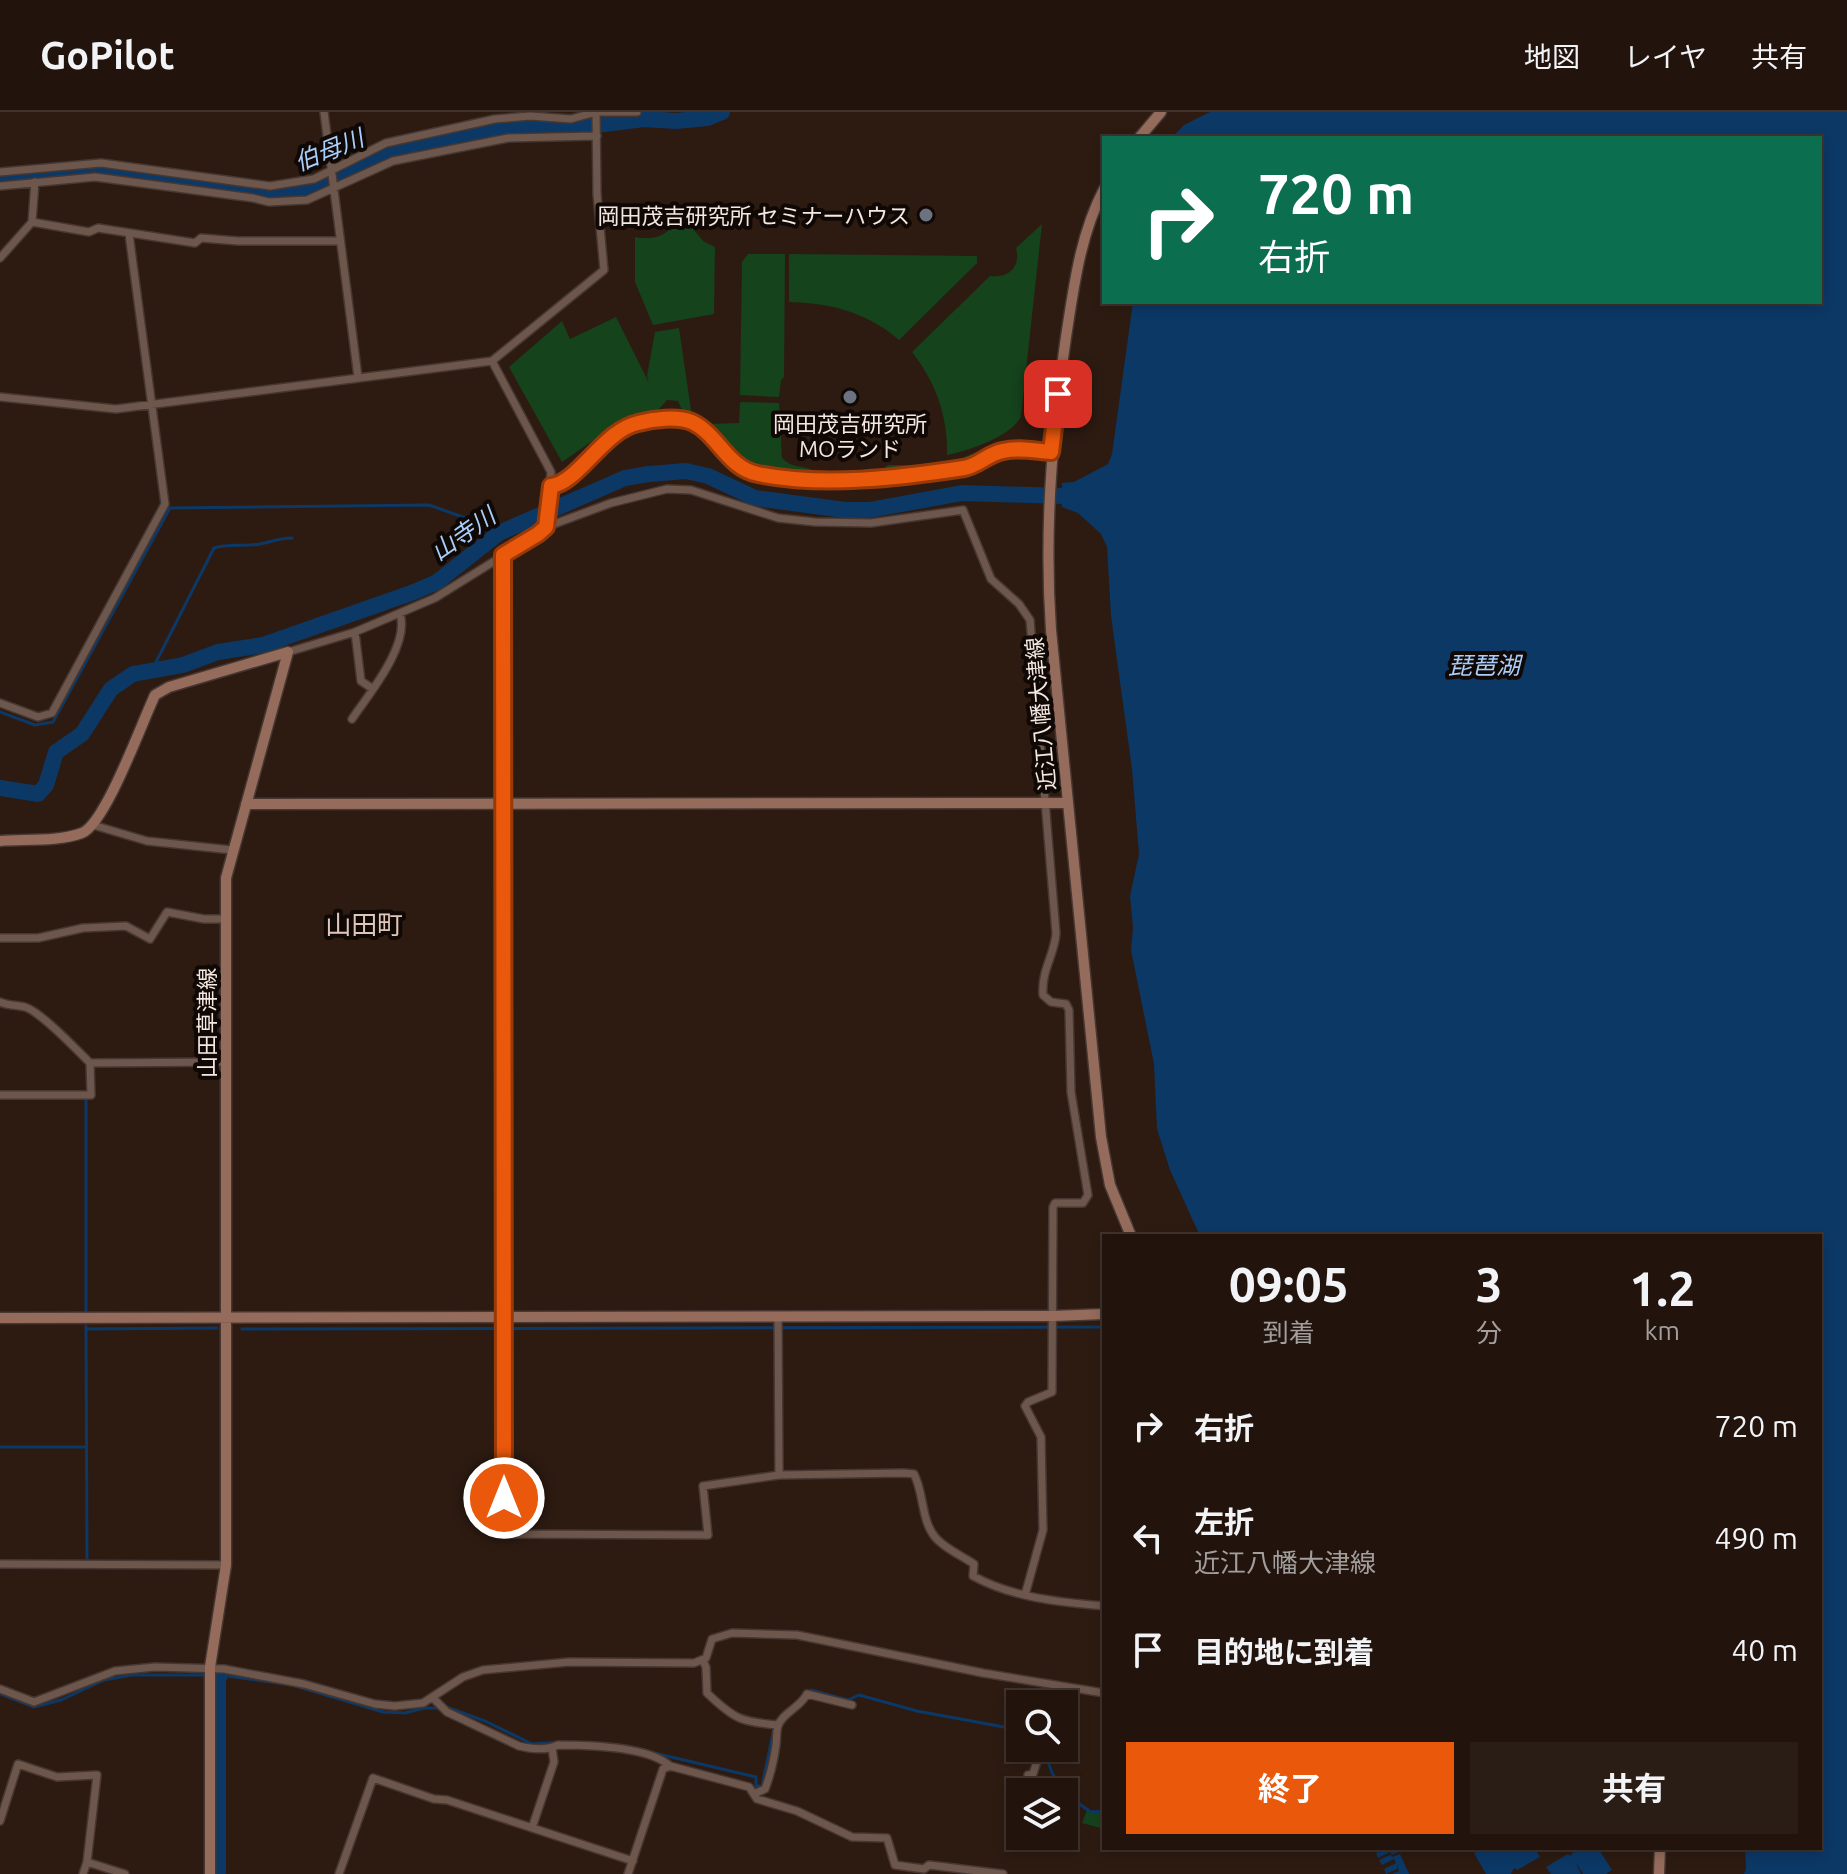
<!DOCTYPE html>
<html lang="ja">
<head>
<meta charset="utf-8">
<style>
	body { margin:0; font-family:Ubuntu,"Noto Sans JP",sans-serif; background:#2a1d16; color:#f1f3f6; height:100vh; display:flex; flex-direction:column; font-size:30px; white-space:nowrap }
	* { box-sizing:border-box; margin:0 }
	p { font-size:26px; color:#a29e9d }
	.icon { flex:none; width:44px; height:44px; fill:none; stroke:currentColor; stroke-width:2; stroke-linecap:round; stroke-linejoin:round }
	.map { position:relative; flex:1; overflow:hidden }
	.drawer { position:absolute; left:1102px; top:1122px; width:720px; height:616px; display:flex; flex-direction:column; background:#22140d; border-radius:0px; box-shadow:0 4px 12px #0003,0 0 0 2px #3f332e }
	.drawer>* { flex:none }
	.top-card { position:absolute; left:1102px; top:24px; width:720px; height:168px; border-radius:0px; box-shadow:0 4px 12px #0003,0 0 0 2px #3f332e; background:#0b6e4f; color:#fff; overflow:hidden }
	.fabs { position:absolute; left:1006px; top:1578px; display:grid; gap:16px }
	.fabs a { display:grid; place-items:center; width:72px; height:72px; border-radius:0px; background:#22140d; box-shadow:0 4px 12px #0003,0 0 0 2px #3f332e; font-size:40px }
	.pin { position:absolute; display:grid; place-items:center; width:68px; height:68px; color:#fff; margin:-34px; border-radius:16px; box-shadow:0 4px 12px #0006 }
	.me { position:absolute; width:88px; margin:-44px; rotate:0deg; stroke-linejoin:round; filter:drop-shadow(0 0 6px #0008) }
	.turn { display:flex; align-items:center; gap:28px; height:168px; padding:0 24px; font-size:36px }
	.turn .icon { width:104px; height:104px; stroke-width:2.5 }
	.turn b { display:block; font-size:56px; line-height:68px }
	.eta { display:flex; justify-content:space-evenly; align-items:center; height:136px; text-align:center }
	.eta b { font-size:48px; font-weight:700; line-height:56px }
	.button { display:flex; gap:16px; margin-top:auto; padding:16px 24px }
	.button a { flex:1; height:92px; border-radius:0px; background:#ea580c; color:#fff; font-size:32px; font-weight:700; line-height:92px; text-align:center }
	.button a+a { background:#2a1d16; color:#f1f3f6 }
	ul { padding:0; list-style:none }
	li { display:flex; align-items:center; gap:24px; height:112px; padding:0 24px }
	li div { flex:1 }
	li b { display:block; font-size:30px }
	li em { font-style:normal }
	header { display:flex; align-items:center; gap:48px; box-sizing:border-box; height:112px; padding:0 40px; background:#22140d; border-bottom:2px solid #3f332e }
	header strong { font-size:38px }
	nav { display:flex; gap:44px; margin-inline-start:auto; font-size:28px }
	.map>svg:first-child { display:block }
</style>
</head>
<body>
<header>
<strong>GoPilot</strong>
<nav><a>地図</a><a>レイヤ</a><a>共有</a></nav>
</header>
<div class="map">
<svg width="1847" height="1762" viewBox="0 0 1847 1762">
	<rect width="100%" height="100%" fill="#2d1b11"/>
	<path fill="#15431c" d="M1042 112 1021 304C1013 324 968 339 947 343 948 304 936 271 912 240L990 164C1009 166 1021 155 1016 136Z
		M673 113H690L703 129 715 135 714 202 653 213 635 170V125C650 128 664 126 673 113Z
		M748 142H785L784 265 781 268 779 285 740 283 742 150Z
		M789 142 977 144V151L899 228C867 200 830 191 789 190Z
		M616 205 649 271 647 264 655 220 679 216 692 305 685 304 678 289 667 288 658 298 618 311 562 350 509 255 562 209 570 227Z
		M742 290 779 291 782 346C793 358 805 352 816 360H880L888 353H945L946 350C972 346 993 328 1020 328L1019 333 1000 334 967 351 944 355 866 363 816 362 755 357 745 353 736 347 707 312 739 311 740 291Z
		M1087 1698 1091 1701 1104 1700V1717L1082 1711Z"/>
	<path fill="#0c3866" d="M1210 0H1847V1762H1744L1746 1757 1745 1736H1820V1124H1200L1170 1058 1157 1017 1154 952 1131 838 1133 816 1130 784 1139 742 1132 657 1111 504 1107 435 1101 422 1078 401 1062 395V371L1074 370 1108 352 1112 342 1133 190H1820V26H1171L1184 13Z
		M1387 1736H1397L1399 1740 1391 1743 1392 1745 1400 1742 1409 1762H1392L1399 1759 1397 1753V1757L1386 1762 1384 1757 1396 1751 1394 1747 1382 1753 1379 1748 1392 1742 1390 1740 1378 1746 1376 1741Z
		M1483 1736H1535L1540 1745 1517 1758 1514 1756 1511 1762H1486L1474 1741Z
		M1580 1736H1598L1612 1758 1606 1762H1583L1575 1749 1581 1762H1551L1546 1755 1568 1742 1571 1744 1572 1741Z"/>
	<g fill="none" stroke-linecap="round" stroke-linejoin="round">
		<path stroke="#0c3866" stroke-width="3" d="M153 556 214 436C229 431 244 435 260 432 271 430 279 426 292 426
			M0 600 35 613 53 610 170 396 429 393 491 415 497 423
			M86 988V1199
			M86 1214 87 1446
			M86 1217 217 1216
			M242 1217 1104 1215
			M0 1335H86
			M0 1582 34 1595 61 1588 104 1568 132 1563H220L292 1573 383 1600 405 1601 424 1596H449L485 1609 532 1632 559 1630
			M807 1582 811 1578 848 1588 859 1583 917 1599 1020 1618
			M1047 1636C1046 1665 1068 1685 1091 1700L1104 1699
			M650 1640 756 1665V1674H762L774 1616"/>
		<path stroke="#0c3866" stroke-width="16" d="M0 67 94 58 271 81 304 78 380 43 508 15 572 16 644 7 676 9 707 6 722 0
			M0 676 38 682 46 673 56 640 82 622 111 577 133 562 183 553 218 540 263 533 414 480 437 470 499 421 625 366 649 362 686 359 708 364 755 386 845 398H869L962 381 1062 384 1080 380
			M218 1760V1568L220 1563"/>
		<defs>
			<path id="street" d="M324 0 358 265
				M0 60 101 51 270 74 314 67 386 31 495 7 530 4 571 7 596 0H637
				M0 74 95 65 253 86 269 90 307 88 393 49 508 26 597 24
				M32 110 89 120 98 116 195 131 201 126 238 129H340
				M0 146 32 110 35 70
				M492 249 551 360 546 415
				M0 285 116 297 492 249 604 158 597 82 596 0
				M551 374C577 372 604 318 638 311 653 307 677 304 692 310 718 322 727 356 758 362 823 375 899 366 964 356 978 354 989 341 1003 339 1018 336 1036 339 1051 340
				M503 443 505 1422 708 1423 703 1374 779 1363 904 1361 914 1362C924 1381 921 1408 935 1425 944 1436 962 1444 974 1452L973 1464C1013 1486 1060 1490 1104 1494
				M355 520 361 569 373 577
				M288 540 355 520 435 486 538 422 546 415 611 391 667 377 691 378 778 406 815 410 871 411 963 398 991 467 1019 492 1030 508 1056 821C1055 842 1041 858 1043 883L1051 890 1066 892 1069 898 1071 980 1088 1083 1083 1091H1055L1053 1095 1052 1280 1028 1290 1025 1294 1041 1325 1043 1418 1025 1483
				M0 591 38 605 52 601 165 392 129 122
				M352 607C369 582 410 533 400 502
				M93 713 147 729 232 738
				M0 826H38L83 816 126 814 150 827 167 800 204 807H226
				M0 890C9 894 17 893 25 895 41 900 77 938 90 951L91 983H0
				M90 951 226 950
				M778 1204 779 1363
				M0 1452 226 1453
				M703 1549 706 1555 707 1581C734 1607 741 1610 778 1613
				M0 1577 34 1590 115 1559 155 1555 224 1557 304 1572 375 1592 395 1594 423 1591 463 1565 483 1558 569 1550 694 1551 706 1546 712 1527 732 1521 797 1523 983 1561 1104 1581
				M432 1585 447 1600 519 1634C531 1637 546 1639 558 1633 588 1633 648 1634 670 1654
				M1028 1663 1033 1662 1041 1636
				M754 1682 765 1677C770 1664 774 1647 776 1633 777 1627 776 1620 778 1614 782 1601 801 1595 807 1582L852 1593
				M0 1709 18 1652 57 1665 97 1663 87 1750
				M532 1716 554 1650 552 1636
				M83 1762 87 1750 125 1762
				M339 1762 373 1666 434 1687 447 1688 633 1749
				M628 1762 663 1657 670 1654 749 1675 757 1687 797 1699 852 1725 887 1726 895 1753 924 1757 929 1753 1003 1762"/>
			<path id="secondary" d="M1139 26 1161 0
				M1104 77C1080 123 1074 174 1066 225 1052 323 1044 419 1051 518L1101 1025 1110 1073 1131 1124
				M246 692 1068 691
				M0 729C25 727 58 730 82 721 106 711 142 610 155 583L169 575 288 540
				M0 1206 1053 1204 1104 1202
				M210 1762V1555L226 1453V766L288 540
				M1659 1762 1660 1736"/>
		</defs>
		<use href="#street" stroke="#463732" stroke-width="10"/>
		<use href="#secondary" stroke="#463732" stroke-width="13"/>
		<use href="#street" stroke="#6d564b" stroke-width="7"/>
		<use href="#secondary" stroke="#956c5c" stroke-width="10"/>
	</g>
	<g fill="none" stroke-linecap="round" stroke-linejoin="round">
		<defs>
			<path id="route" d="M504 1386 503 443 538 422 546 415 551 374C578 371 604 318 638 311 653 307 677 304 692 310 718 322 727 356 758 362 823 375 899 366 964 356 978 354 989 341 1003 339 1018 335 1036 339 1051 340L1058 282"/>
		</defs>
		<use href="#route" stroke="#983908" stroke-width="20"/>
		<use href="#route" stroke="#ea580c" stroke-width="14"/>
	</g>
	<g fill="#6b7280" stroke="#0f0805" stroke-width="3">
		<circle cx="926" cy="103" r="8"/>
		<circle cx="850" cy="285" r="8"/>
	</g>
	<g text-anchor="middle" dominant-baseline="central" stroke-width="8" stroke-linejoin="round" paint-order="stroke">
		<g font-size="22" fill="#f5e7e1" stroke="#0f0805" text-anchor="end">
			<text x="910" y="103">岡田茂吉研究所 セミナーハウス</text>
			<text x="850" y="311" text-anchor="middle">岡田茂吉研究所<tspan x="850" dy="25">MOランド</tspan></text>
		</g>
		<g font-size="22" fill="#f5e7e1" stroke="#0f0805">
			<text transform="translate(1040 602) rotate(-95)">近江八幡大津線</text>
			<text transform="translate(206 911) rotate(-90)">山田草津線</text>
		</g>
		<g font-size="24" font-style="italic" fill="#aacefb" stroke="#0f0805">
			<text transform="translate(329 38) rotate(-22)">伯母川</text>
			<text transform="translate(463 422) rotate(-35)">山寺川</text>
			<text x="1484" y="553">琵琶湖</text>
		</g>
		<g font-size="26" fill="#e0c6ba" stroke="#0f0805">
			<text x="364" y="812">山田町</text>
		</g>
	</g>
</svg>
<div class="fabs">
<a><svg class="icon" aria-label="search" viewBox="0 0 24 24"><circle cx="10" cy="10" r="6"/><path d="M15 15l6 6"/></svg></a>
<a><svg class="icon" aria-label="layers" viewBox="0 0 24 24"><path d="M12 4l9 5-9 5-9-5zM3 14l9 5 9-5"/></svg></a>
</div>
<div class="pin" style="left:1058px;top:282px;background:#d93025"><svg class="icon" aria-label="arrive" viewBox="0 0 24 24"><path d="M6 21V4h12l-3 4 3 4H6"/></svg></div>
<svg class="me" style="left:504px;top:1386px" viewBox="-20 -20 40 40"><circle r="17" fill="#ea580c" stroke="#fff" stroke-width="3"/><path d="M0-11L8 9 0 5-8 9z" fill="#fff"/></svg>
<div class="top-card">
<div class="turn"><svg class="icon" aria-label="right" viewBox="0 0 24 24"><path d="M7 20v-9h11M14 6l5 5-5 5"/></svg><div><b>720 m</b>右折</div></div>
</div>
<section class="drawer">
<div class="eta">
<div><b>09:05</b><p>到着</p></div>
<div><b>3</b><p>分</p></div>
<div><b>1.2</b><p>km</p></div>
</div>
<ul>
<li><svg class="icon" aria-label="right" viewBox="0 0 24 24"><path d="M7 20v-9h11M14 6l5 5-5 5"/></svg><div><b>右折</b></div><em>720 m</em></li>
<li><svg class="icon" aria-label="left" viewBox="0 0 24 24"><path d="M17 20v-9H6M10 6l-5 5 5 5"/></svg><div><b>左折</b><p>近江八幡大津線</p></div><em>490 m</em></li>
<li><svg class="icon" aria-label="arrive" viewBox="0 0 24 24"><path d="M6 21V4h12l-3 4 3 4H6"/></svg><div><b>目的地に到着</b></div><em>40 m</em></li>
</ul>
<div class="button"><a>終了</a><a>共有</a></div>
</section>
</div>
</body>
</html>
